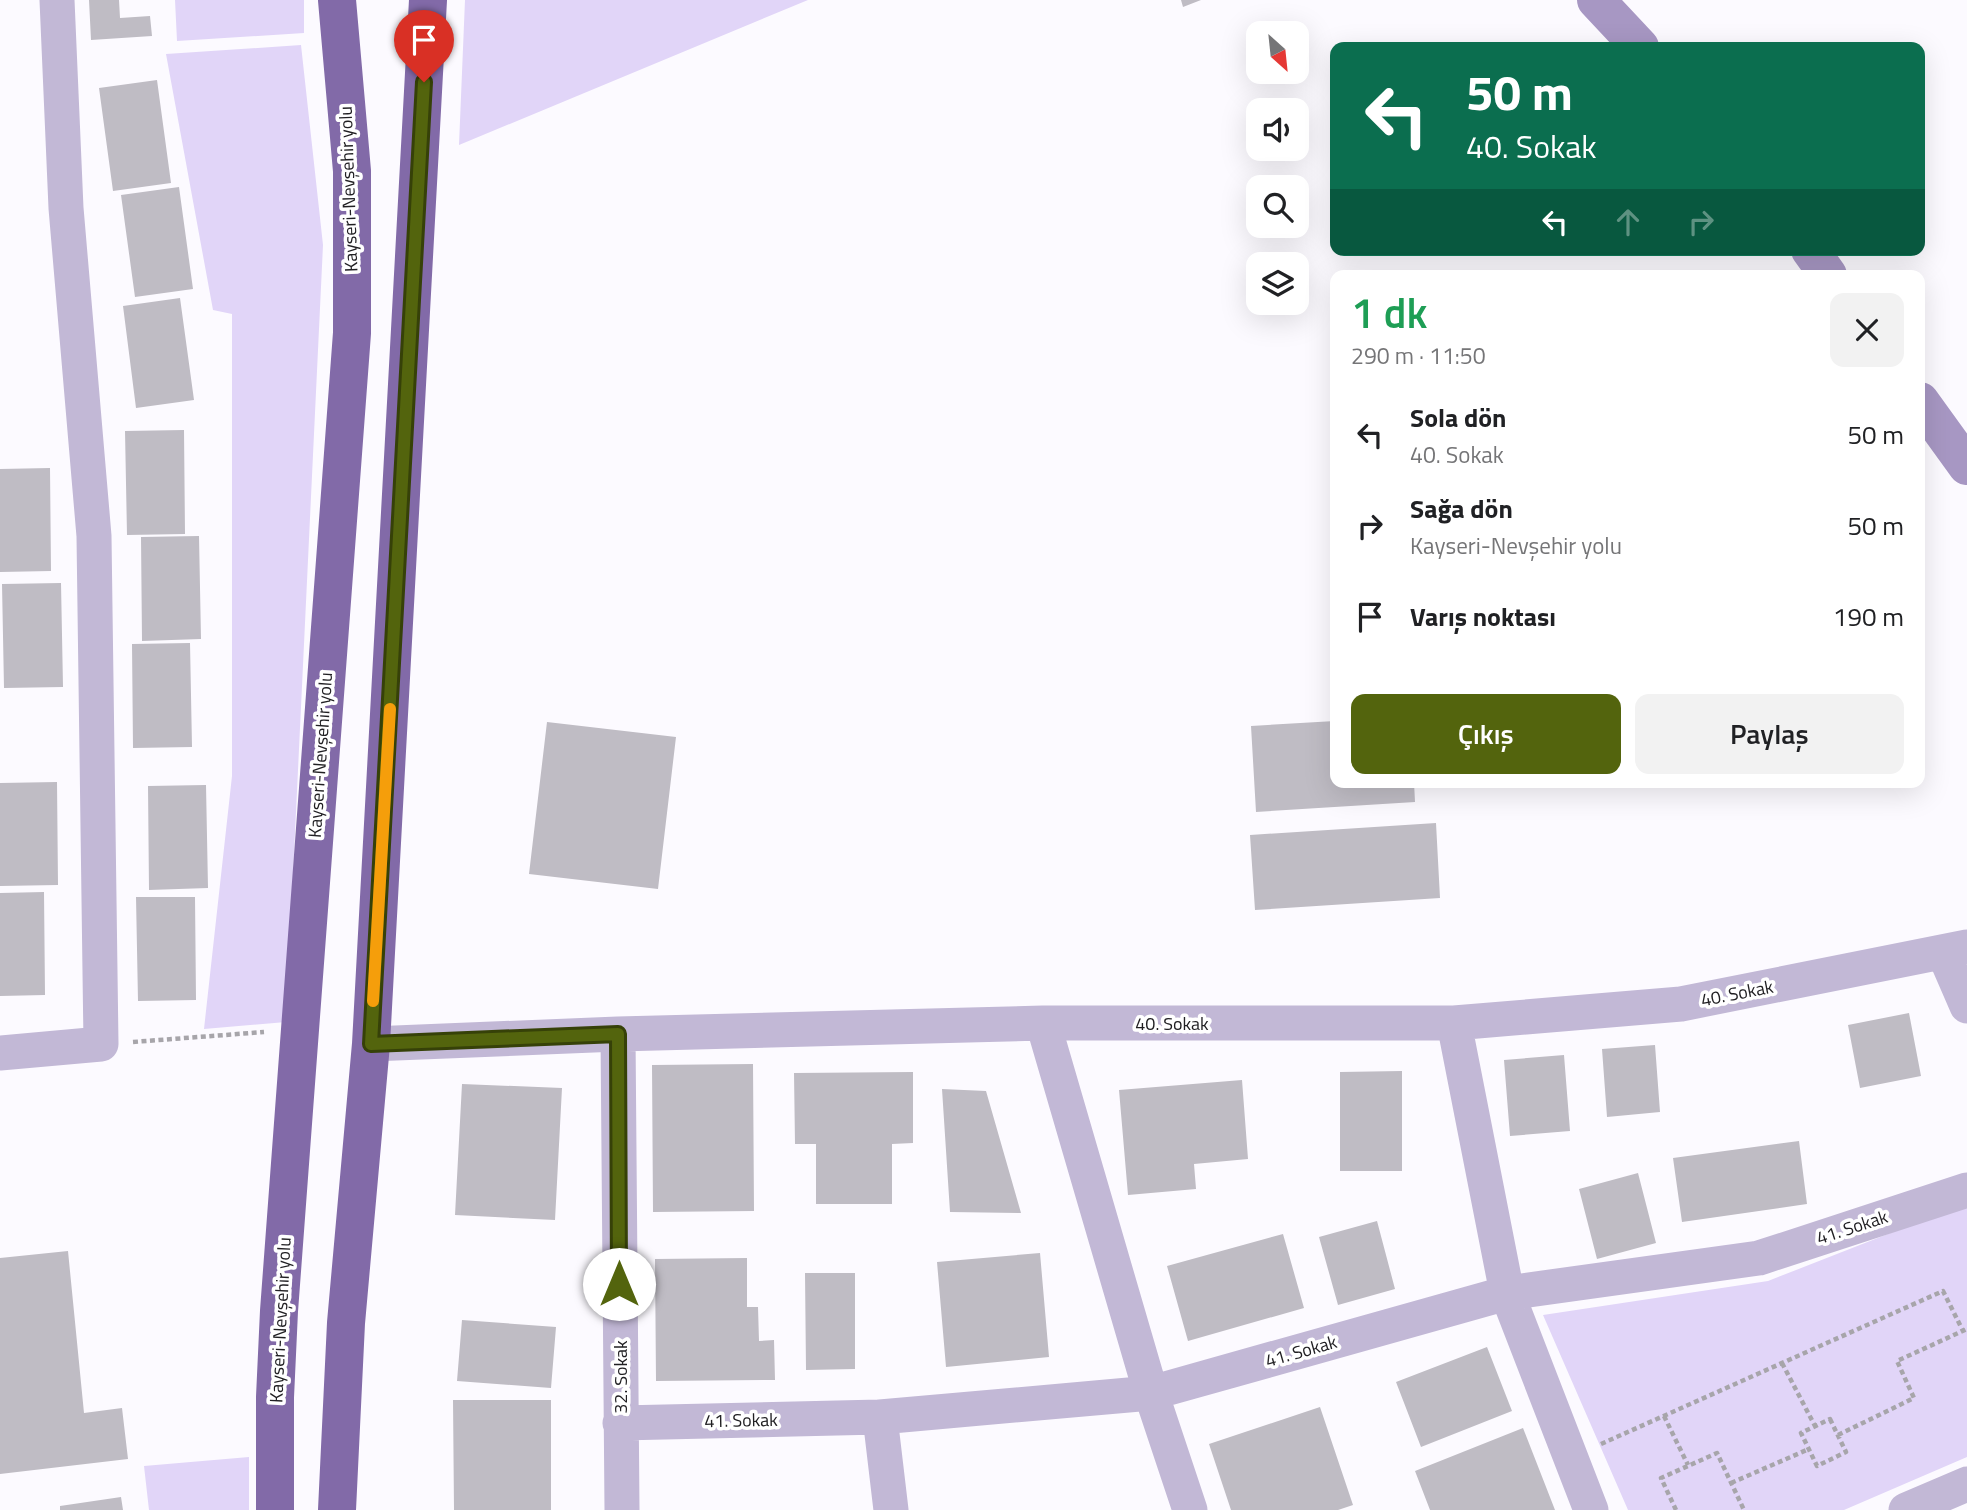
<!DOCTYPE html>
<html lang="tr">
<head>
<meta charset="utf-8">
<style>
	body { margin:0; font-family:"Titillium Web",sans-serif; background:#f2f2f2; color:#202124; height:100vh; display:flex; flex-direction:column; font-size:26px; white-space:nowrap }
	* { box-sizing:border-box; margin:0 }
	p { font-size:23px; color:#757577 }
	.icon { flex:none; width:38px; height:38px; fill:none; stroke:currentColor; stroke-width:2; stroke-linecap:round; stroke-linejoin:round }
	.map { position:relative; flex:1; overflow:hidden }
	.details { position:absolute; left:1330px; top:270px; width:595px; height:518px; display:flex; flex-direction:column; background:#fff; border-radius:14px; box-shadow:0 7px 28px #0002 }
	.details>* { flex:none }
	.hud { position:absolute; left:1330px; top:42px; width:595px; height:214px; border-radius:14px; box-shadow:0 7px 28px #0002; background:#0b6e4f; color:#fff; overflow:hidden }
	.needle { width:46px; rotate:153deg }
	.fabs { position:absolute; left:1246px; top:21px; display:grid; gap:14px }
	.fabs a { display:grid; place-items:center; width:63px; height:63px; border-radius:14px; background:#fff; box-shadow:0 7px 28px #0002; font-size:35px }
	.pin { position:absolute; display:grid; place-items:center; width:60px; height:60px; color:#fff; margin:-72px -30px; border-radius:50% 50% 50% 0; rotate:-45deg; box-shadow:0 0 7px #0007 }
	.pin .icon { rotate:45deg }
	.me { position:absolute; width:77px; margin:-38px; rotate:0deg; stroke-linejoin:round; filter:drop-shadow(0 0 5px #0008) }
	.turn { display:flex; align-items:center; gap:24px; height:147px; padding:0 21px; font-size:32px }
	.turn .icon { width:91px; height:91px; stroke-width:2.5 }
	.turn b { display:block; font-size:49px; line-height:60px }
	.lanes { display:flex; align-items:center; height:66px; padding:0 21px; background:#0003; justify-content:center; gap:35px; direction:ltr }
	.lanes .off { opacity:.35 }
	.round { display:grid; place-items:center; flex:none; width:74px; height:74px; border-radius:14px; background:#f2f2f2 }
	.headline { display:flex; align-items:center; justify-content:space-between; height:119px; padding:0 21px }
	h1 { font-size:42px; font-weight:600; line-height:52px; color:#1e9e55 }
	.button { display:flex; gap:14px; margin-top:auto; padding:14px 21px }
	.button a { flex:1; height:80px; border-radius:14px; background:#53640d; color:#fff; font-size:28px; font-weight:600; line-height:80px; text-align:center }
	.button a+a { background:#f2f2f2; color:#202124 }
	ul { padding:0; list-style:none }
	li { display:flex; align-items:center; gap:21px; height:91px; padding:0 21px }
	li div { flex:1 }
	li b { display:block; font-size:26px }
	li em { font-style:normal }
	.map>svg:first-child { display:block }
</style>
</head>
<body>
<div class="map">
<svg width="1967" height="1510" viewBox="0 0 1967 1510">
	<rect width="100%" height="100%" fill="#fcfaff"/>
	<path fill="#e1d5f8" d="M175 0H304V33L177 41Z
		M465 0H808L459 145Z
		M301 45 323 245 286 1022 204 1029 232 776V314L213 310 166 54Z
		M1967 1203V1457L1844 1510H1628L1543 1315 1768 1281Z
		M249 1457V1510H149L144 1466Z"/>
	<path fill="#bfbcc4" d="M89 0H119L120 18 150 16 152 36 91 40Z
		M1181 0H1201L1183 7Z
		M157 80 171 183 113 191 99 88Z
		M179 187 193 289 135 297 121 195Z
		M180 298 194 400 136 408 123 306Z
		M184 430 185 534 127 535 125 431Z
		M50 468 51 571 0 572V469Z
		M199 536 201 639 142 641 141 537Z
		M61 583 63 687 4 688 2 584Z
		M190 643 192 747 133 748 132 644Z
		M1335 721V782H1414L1415 802 1256 812 1251 726Z
		M547 722 676 737 658 889 529 874Z
		M57 782 58 885 0 886V783Z
		M206 785 208 888 149 890 148 786Z
		M1436 823 1440 898 1255 910 1250 835Z
		M44 892 45 995 0 996V893Z
		M136 897H195L196 1000 138 1001Z
		M1909 1013 1921 1076 1860 1088 1848 1025Z
		M1655 1045 1660 1112 1607 1117 1602 1049Z
		M1564 1055 1570 1131 1510 1136 1504 1060Z
		M753 1064 754 1211 653 1212 652 1065Z
		M1402 1071V1171H1340V1072Z
		M913 1072V1143L892 1144V1204H816V1144H795L794 1073Z
		M1242 1080 1248 1159 1194 1164 1196 1189 1128 1195 1119 1090Z
		M462 1084 562 1088 555 1220 455 1215Z
		M942 1089 986 1091 1021 1213 950 1212Z
		M1799 1141 1807 1204 1682 1222 1673 1158Z
		M1638 1173 1656 1243 1597 1259 1579 1189Z
		M1377 1221 1395 1289 1338 1305 1319 1237Z
		M1283 1234 1304 1308 1188 1341 1167 1266Z
		M68 1251 84 1413 122 1408 128 1459 0 1474V1258Z
		M1040 1253 1049 1357 946 1367 937 1262Z
		M747 1258V1307H758L759 1341 774 1340 775 1380 656 1381 655 1259Z
		M805 1273H855V1369L806 1370Z
		M462 1320 556 1327 551 1388 457 1381Z
		M1487 1347 1512 1411 1421 1447 1396 1382Z
		M453 1400H551V1510H454Z
		M1320 1407 1353 1505 1338 1510H1231L1209 1444Z
		M1523 1428 1555 1510H1430L1415 1471Z
		M121 1497 123 1510H60V1506Z"/>
	<g fill="none" stroke-linecap="round" stroke-linejoin="round">
		<path stroke="#a7a5aa" stroke-width="4.5" stroke-dasharray="5 3.5" stroke-linecap="butt" d="M133 1042 264 1032
			M1782 1363 1815 1426
			M1664 1416 1688 1465
			M1830 1419 1846 1452 1817 1466 1801 1433Z
			M1838 1435 1914 1398 1897 1361 1967 1329
			M1601 1444 1943 1291 1963 1331
			M1731 1483 1809 1449
			M1676 1510 1661 1478 1717 1453 1744 1510"/>
		<path stroke="#c2b8d6" stroke-width="35" d="M1944 953 1967 1006
			M1043 1023 1151 1393 1190 1510
			M1454 1023 1507 1293 1591 1510
			M618 1034 622 1510
			M371 1044 618 1034 1043 1023H1454L1681 1004 1967 947
			M0 1053 101 1044 94 536 66 208 57 0
			M880 1417 891 1510
			M620 1423 880 1417 1151 1393 1507 1293 1759 1258 1967 1190
			M1906 1510 1967 1484"/>
		<path stroke="#a797c3" stroke-width="38" d="M1596 0 1640 47
			M1810 250 1828 275
			M1920 401 1967 466"/>
		<path stroke="#826aa8" stroke-width="38" d="M275 1510V1397L279 1311 352 333V171L337 0
			M337 1510 346 1323 371 1044 428 0"/>
	</g>
	<g fill="none" stroke-linecap="round" stroke-linejoin="round">
		<defs>
			<path id="route" d="M424 82 371 1044 618 1034 619 1284"/>
		</defs>
		<use href="#route" stroke="#364108" stroke-width="18"/>
		<use href="#route" stroke="#53640d" stroke-width="12"/>
		<path stroke="#f59e0b" stroke-width="12" d="M373 1001 390 709"/>
	</g>
	<g text-anchor="middle" dominant-baseline="central" stroke-width="7" stroke-linejoin="round" paint-order="stroke">
		<g font-size="18" fill="#212023" stroke="#fff">
			<text transform="translate(348 189) rotate(-92)">Kayseri-Nevşehir yolu</text>
			<text transform="translate(320 755) rotate(-86)">Kayseri-Nevşehir yolu</text>
			<text transform="translate(1737 993) rotate(-11)">40. Sokak</text>
			<text x="1172" y="1023">40. Sokak</text>
			<text transform="translate(1852 1227) rotate(-18)">41. Sokak</text>
			<text transform="translate(280 1320) rotate(-87)">Kayseri-Nevşehir yolu</text>
			<text transform="translate(1301 1351) rotate(-16)">41. Sokak</text>
			<text transform="translate(620 1377) rotate(-90)">32. Sokak</text>
			<text transform="translate(741 1420) rotate(-1)">41. Sokak</text>
		</g>
	</g>
</svg>
<div class="fabs">
<a><svg class="needle" viewBox="-14 -14 28 28"><path d="M0-13l5 13h-10z" fill="#e53935"/><path d="M0 13l5-13h-10z" fill="#757577"/></svg></a>
<a><svg class="icon" aria-label="sound" viewBox="0 0 24 24"><path d="M4 9h4l5-4v14l-5-4H4zM17 9q2 3 0 6"/></svg></a>
<a><svg class="icon" aria-label="search" viewBox="0 0 24 24"><circle cx="10" cy="10" r="6"/><path d="M15 15l6 6"/></svg></a>
<a><svg class="icon" aria-label="layers" viewBox="0 0 24 24"><path d="M12 4l9 5-9 5-9-5zM3 14l9 5 9-5"/></svg></a>
</div>
<div class="pin" style="left:424px;top:82px;background:#d93025"><svg class="icon" aria-label="arrive" viewBox="0 0 24 24"><path d="M6 21V4h12l-3 4 3 4H6"/></svg></div>
<svg class="me" style="left:619px;top:1284px" viewBox="-20 -20 40 40"><circle r="19" fill="#fff"/><path d="M0-13L10 11 0 6-10 11z" fill="#53640d"/></svg>
<div class="hud">
<div class="turn"><svg class="icon" aria-label="left" viewBox="0 0 24 24"><path d="M17 20v-9H6M10 6l-5 5 5 5"/></svg><div><b>50 m</b>40. Sokak</div></div>
<div class="lanes"><svg class="icon" aria-label="left" viewBox="0 0 24 24"><path d="M17 20v-9H6M10 6l-5 5 5 5"/></svg><svg class="icon off" aria-label="ahead" viewBox="0 0 24 24"><path d="M12 20V5M6 11l6-6 6 6"/></svg><svg class="icon off" aria-label="right" viewBox="0 0 24 24"><path d="M7 20v-9h11M14 6l5 5-5 5"/></svg></div>
</div>
<section class="details">
<div class="headline"><div><h1>1 dk</h1><p>290 m · 11:50</p></div><a class="round"><svg class="icon" aria-label="close" viewBox="0 0 24 24"><path d="M6 6l12 12M18 6L6 18"/></svg></a></div>
<ul>
<li><svg class="icon" aria-label="left" viewBox="0 0 24 24"><path d="M17 20v-9H6M10 6l-5 5 5 5"/></svg><div><b>Sola dön</b><p>40. Sokak</p></div><em>50 m</em></li>
<li><svg class="icon" aria-label="right" viewBox="0 0 24 24"><path d="M7 20v-9h11M14 6l5 5-5 5"/></svg><div><b>Sağa dön</b><p>Kayseri-Nevşehir yolu</p></div><em>50 m</em></li>
<li><svg class="icon" aria-label="arrive" viewBox="0 0 24 24"><path d="M6 21V4h12l-3 4 3 4H6"/></svg><div><b>Varış noktası</b></div><em>190 m</em></li>
</ul>
<div class="button"><a>Çıkış</a><a>Paylaş</a></div>
</section>
</div>
</body>
</html>
